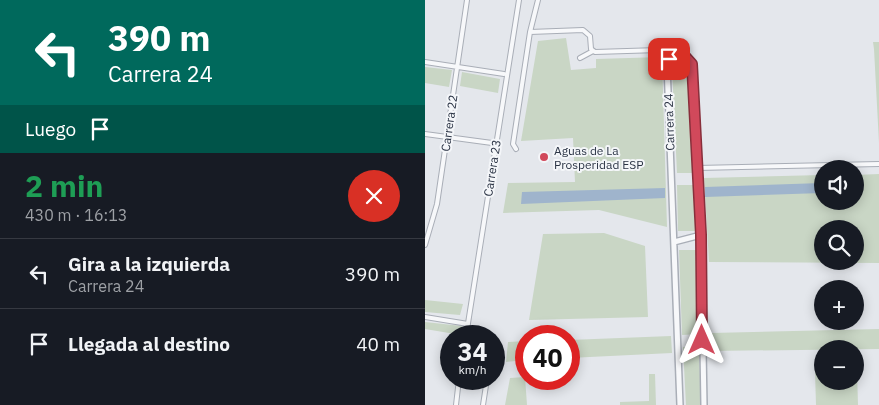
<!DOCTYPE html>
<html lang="es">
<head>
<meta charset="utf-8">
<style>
	body { margin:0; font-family:"IBM Plex Sans",sans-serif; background:#20242c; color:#f1f3f6; height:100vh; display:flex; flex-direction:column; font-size:19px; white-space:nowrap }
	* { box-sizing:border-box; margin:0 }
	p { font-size:16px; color:#9ea1a6 }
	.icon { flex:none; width:28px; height:28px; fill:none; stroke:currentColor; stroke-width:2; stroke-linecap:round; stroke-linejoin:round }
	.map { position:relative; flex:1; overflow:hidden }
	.details { display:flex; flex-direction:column; background:#171b24; width:425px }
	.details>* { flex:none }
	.top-card { background:#00695c; color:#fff; overflow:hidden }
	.fabs { position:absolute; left:389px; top:160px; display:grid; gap:10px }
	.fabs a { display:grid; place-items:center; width:50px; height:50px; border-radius:50%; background:#171b24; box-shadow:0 2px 12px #0003; font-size:25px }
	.speed { position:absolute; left:15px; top:325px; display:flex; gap:10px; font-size:25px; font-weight:700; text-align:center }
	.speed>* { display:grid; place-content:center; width:65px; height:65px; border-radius:50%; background:#171b24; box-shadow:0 2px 12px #0003; line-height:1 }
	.speed small { font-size:12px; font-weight:400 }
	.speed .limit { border:8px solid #d22; background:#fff; color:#111 }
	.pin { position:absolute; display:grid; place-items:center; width:42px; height:42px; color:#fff; margin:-21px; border-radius:10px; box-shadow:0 2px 8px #0006 }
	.me { position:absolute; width:55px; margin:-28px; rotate:0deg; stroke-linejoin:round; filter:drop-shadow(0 0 4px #0008) }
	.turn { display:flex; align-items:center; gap:18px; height:105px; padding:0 25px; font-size:22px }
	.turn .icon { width:65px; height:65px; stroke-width:2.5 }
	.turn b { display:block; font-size:35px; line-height:42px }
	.then { display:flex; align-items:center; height:48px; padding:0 25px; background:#0003; gap:10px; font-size:19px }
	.round { display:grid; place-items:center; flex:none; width:52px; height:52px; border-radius:26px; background:#20242c }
	.summary { display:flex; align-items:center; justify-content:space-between; height:85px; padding:0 25px }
	h1 { font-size:30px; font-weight:800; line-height:38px; color:#1e9e55 }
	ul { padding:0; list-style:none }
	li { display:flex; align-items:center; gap:15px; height:70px; padding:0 25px; border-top:1px solid #363941 }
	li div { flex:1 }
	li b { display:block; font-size:19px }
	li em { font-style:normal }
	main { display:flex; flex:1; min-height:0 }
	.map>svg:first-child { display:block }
</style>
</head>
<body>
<main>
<section class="details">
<div class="top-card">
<div class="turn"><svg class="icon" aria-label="left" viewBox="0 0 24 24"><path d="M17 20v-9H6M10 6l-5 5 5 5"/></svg><div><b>390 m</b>Carrera 24</div></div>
<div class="then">Luego<svg class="icon" aria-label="arrive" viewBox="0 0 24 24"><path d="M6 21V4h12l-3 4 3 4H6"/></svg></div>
</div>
<div class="summary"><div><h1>2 min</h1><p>430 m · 16:13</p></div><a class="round" style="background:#d93025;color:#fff"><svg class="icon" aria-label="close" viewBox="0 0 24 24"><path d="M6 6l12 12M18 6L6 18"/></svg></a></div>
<ul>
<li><svg class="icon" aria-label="left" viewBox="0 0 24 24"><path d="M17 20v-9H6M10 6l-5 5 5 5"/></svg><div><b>Gira a la izquierda</b><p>Carrera 24</p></div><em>390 m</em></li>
<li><svg class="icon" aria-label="arrive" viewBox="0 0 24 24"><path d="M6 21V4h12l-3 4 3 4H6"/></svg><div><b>Llegada al destino</b></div><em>40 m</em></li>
</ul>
</section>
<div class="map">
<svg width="454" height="405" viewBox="0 0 454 405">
	<rect width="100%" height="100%" fill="#e4e7ec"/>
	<path fill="#c9d6c5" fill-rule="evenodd" d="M141 38 146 70 171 68V59L237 57 242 227 174 210 78 213 83 183 150 182 148 138 96 141 113 41Z
		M448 42H454V143L449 49Z
		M0 67 27 70 24 87 0 83Z
		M247 69H264L269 173H252Z
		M37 72 75 79 73 93 35 86Z
		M454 174V263L284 262 279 178 397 175 398 201H430V175ZM398 229H430V261H398Z
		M252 185H270V231H253Z
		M179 233 220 246 223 317 104 320 118 234Z
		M254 250H272L274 334 257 335Z
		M0 300 38 304 35 315 0 312Z
		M0 322 37 326 36 335 0 329Z
		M454 329V349L285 351 286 333Z
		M246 336 247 353 144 358V340Z
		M101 341V360L81 362 83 342Z
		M258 347H274L276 405H261Z
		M430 371H432L433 405H391L390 372H397L398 381H430Z
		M224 374H230L231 405H195V402L224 401Z
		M100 377 102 405H80L85 378Z"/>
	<path fill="#9fb4cc" d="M397 183V193L280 197V187Z
		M240 188V198L96 204 97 192Z"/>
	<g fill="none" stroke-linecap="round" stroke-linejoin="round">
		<defs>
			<path id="minor" d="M105 32 113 0
				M155 58 168 51
				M0 62 79 74
				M0 134 67 143
				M91 149 88 144 105 32 158 30 165 36 166 49 170 52 234 50 239 51 244 59
				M272 168 454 164
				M0 245 12 204 42 0
				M0 317 43 324
				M41 336 94 0
				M31 405 34 379
				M58 405 62 379"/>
			<path id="tertiary" d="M249 242 276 235
				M255 405 242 65 244 59 254 54 263 58 267 64 276 235 279 405"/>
		</defs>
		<use href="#minor" stroke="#a9aeb7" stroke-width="6"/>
		<use href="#tertiary" stroke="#a9aeb7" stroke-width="8"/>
		<use href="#minor" stroke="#f7f8fa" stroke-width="4"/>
		<use href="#tertiary" stroke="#f7f8fa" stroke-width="5"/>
	</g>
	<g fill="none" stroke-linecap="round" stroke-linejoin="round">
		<defs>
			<path id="route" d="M244 59 250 54H258L267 64 276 235 277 340"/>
		</defs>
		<use href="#route" stroke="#882f3b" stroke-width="12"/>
		<use href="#route" stroke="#d1495b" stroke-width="9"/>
	</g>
	<circle fill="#d1495b" stroke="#f4f6f9" stroke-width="2" cx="119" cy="157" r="5"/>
	<g text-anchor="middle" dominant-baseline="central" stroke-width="4" stroke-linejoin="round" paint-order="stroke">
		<g font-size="12" fill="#2b3445" stroke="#f4f6f9">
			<text transform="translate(244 122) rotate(-92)">Carrera 24</text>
			<text transform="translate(24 123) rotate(-82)">Carrera 22</text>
			<text transform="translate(67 168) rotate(-81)">Carrera 23</text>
		</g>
		<g font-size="12" fill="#2b3445" stroke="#f4f6f9" text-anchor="start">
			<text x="129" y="150">Aguas de La<tspan x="129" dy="14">Prosperidad ESP</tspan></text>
		</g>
	</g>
</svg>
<div class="fabs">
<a><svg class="icon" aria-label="sound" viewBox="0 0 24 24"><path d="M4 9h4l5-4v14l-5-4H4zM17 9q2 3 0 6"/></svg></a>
<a><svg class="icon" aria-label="search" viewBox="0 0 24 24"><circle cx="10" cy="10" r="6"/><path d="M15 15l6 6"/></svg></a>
<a>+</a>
<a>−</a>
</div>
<div class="speed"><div>34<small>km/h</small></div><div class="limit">40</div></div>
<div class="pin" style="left:244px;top:59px;background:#d93025"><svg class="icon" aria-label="arrive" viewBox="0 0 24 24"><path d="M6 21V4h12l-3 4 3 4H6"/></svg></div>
<svg class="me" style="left:277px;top:340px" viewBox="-20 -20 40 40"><path d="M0-17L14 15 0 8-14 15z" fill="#d1495b" stroke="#fff" stroke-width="4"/></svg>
</div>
</main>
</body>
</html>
